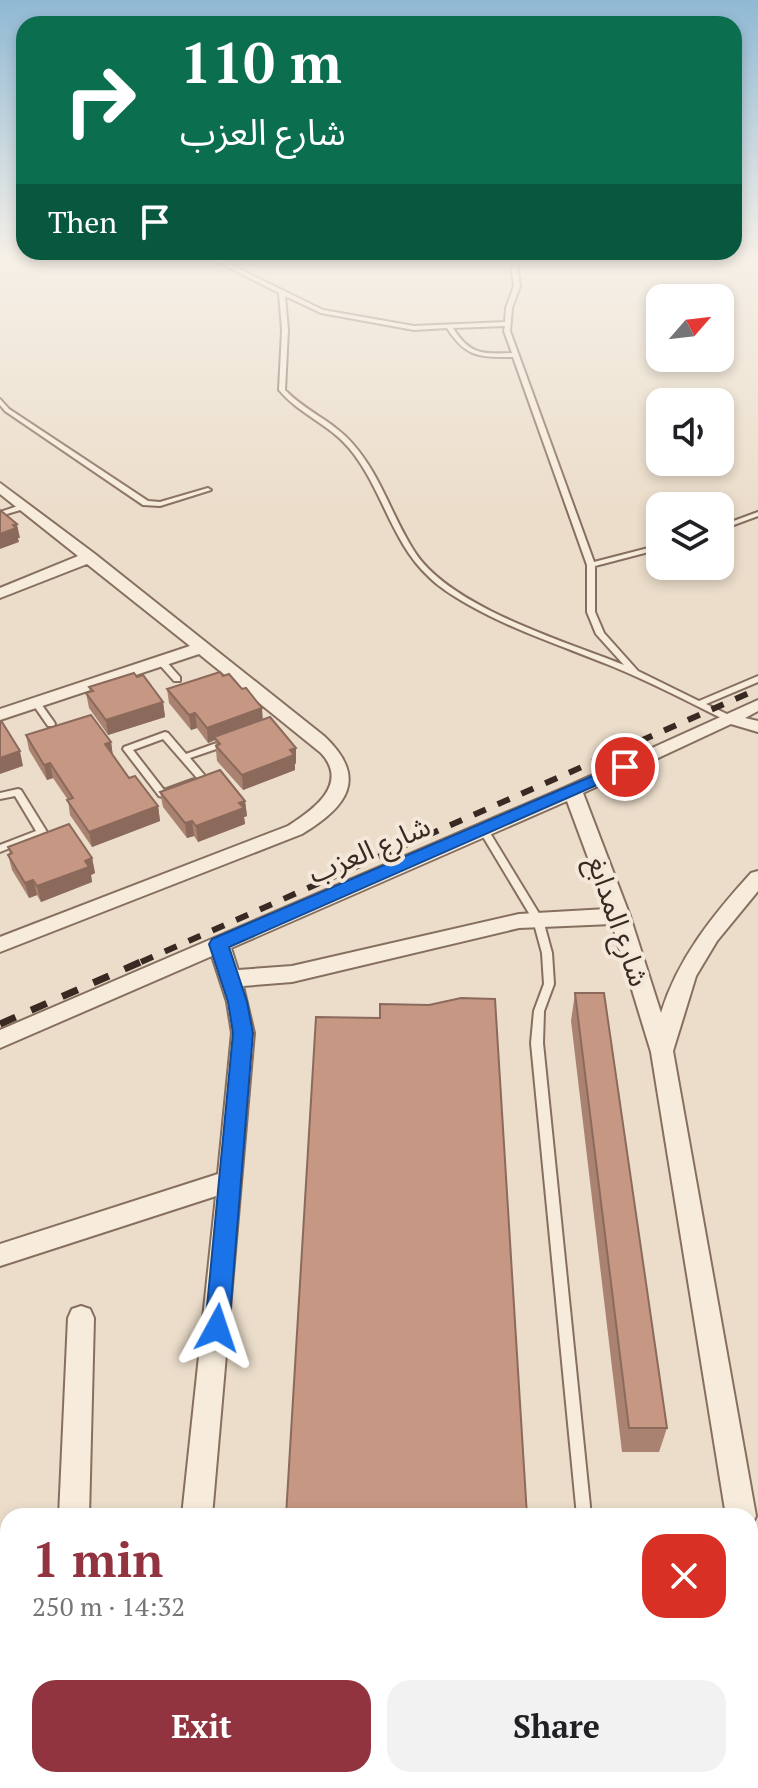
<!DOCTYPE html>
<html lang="en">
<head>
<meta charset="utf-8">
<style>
	body { margin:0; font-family:"PT Serif","Noto Sans Arabic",serif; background:#f2f2f2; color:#202124; height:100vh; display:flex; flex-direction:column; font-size:30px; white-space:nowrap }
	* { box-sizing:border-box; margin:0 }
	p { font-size:26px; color:#757577 }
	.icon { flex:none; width:44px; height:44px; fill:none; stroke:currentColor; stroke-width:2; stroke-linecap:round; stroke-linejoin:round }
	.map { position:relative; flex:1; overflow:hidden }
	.drawer { position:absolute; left:0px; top:1508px; width:758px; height:280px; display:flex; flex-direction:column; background:#fff; border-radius:24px 24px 0 0; box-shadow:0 4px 12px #0003 }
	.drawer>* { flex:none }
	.guide { position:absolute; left:16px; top:16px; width:726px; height:244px; border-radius:24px; box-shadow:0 4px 12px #0003; background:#0b6e4f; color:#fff; overflow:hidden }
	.needle { width:52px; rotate:62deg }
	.tools { position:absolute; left:646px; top:284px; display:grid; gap:16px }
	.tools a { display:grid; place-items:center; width:88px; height:88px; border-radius:16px; background:#fff; box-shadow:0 4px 12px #0003; font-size:40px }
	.pin { position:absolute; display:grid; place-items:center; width:68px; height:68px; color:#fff; margin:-34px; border:4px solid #fff; border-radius:50%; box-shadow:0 2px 8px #0007 }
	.me { position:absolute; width:88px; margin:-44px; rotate:5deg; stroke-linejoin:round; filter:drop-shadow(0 0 6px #0008) }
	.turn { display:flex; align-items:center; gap:28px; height:168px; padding:0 32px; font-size:36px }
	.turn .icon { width:104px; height:104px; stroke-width:2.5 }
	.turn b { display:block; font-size:56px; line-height:68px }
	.then { display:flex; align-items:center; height:76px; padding:0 32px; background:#0003; gap:16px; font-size:30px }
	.round { display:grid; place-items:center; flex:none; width:84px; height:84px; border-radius:24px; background:#f2f2f2 }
	.summary { display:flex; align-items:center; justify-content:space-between; height:136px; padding:0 32px }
	h1 { font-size:48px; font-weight:700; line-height:60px; color:#913440 }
	.button { display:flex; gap:16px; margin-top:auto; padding:16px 32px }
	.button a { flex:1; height:92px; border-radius:24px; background:#913440; color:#fff; font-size:32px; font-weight:700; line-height:92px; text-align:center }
	.button a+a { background:#f2f2f2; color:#202124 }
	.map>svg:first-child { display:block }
</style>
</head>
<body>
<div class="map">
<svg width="758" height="1788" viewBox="0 0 758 1788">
	<rect width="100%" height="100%" fill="#ebddca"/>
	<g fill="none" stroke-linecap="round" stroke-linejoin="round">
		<defs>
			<path id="service" d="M208 257H215L323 310 414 326 505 322 506 308 514 286 510 257H516L520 286 512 308 510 331 594 562 660 545V549L595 566V612L604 633 638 671 699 701 758 676V682L706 704 731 716 732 718 731 720H725C687 701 649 681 609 665 562 646 513 630 469 605 455 597 440 588 429 577 391 542 382 487 349 448 329 424 299 414 279 390L282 330 279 293ZM285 296 321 313 414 330 447 328C466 358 480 357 513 357L587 565V612L596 634 624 665C564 641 453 608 416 554 392 518 381 475 352 443 333 421 305 411 285 390L288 330ZM505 326 504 331 512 353C482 354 470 355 453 328Z
				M752 257H758V261Z
				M0 399 9 409 148 501 160 502 208 488 211 490 160 506 143 505 5 411 0 405Z
				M24 504H27V508L0 516V512Z
				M758 512V516L720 530V526Z
				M158 659H164L180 677V681H174L158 663Z
				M36 700 39 701 54 722 55 724 54 726H48L32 703Z
				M165 732 168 733 186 754 225 740 229 743 228 745 190 758 206 777 208 779 206 781 162 797 159 796 123 749 124 747ZM163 739 197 778 164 790 133 750Z
				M18 789 21 790 47 832 45 834 0 852V845L36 831 15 796 0 799V793Z
				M484 827 487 828 543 920 552 953 554 984 544 1011 543 1043 591 1516H577L531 1043 534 1011 544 984 542 953 533 920 479 830Z
				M750 1628 758 1629V1645L750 1644Z
				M600 1780H616V1788H600Z"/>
			<path id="minor" d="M0 483 95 554 324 736C369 778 347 807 302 834L0 952V937L288 826C313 810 350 784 321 753L199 654 0 720V709L190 646 87 564 0 598V588L78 556 0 494Z
				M758 700V711L745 718 758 721V732L731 724 583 793 630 916 661 1013C678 958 713 915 751 873L758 871V891L717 941 696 976 673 1051 756 1516 751 1526 750 1516H726L651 1052 612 924 519 928 292 982 243 986 254 1033 212 1516H182L216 1196 0 1266V1244L218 1174 232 1033 227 1002 212 956 0 1048V1030L566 787ZM567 801 607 909 519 914 292 966 238 970 231 948Z
				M81 1306 90 1309 94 1318 89 1516H59L68 1318 72 1309Z
				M750 1555 758 1558V1632L750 1629Z
				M8 1627V1659L0 1663V1631Z
				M150 1780H184V1788H150Z"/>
		</defs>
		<use href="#service" stroke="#876f5f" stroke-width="4"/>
		<use href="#minor" stroke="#876f5f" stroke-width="4"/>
		<use href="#service" fill="#f7ecdc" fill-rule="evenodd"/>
		<use href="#minor" fill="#f7ecdc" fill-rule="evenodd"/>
		<path stroke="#382a22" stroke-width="6" stroke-dasharray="13 13" stroke-linecap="butt" d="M141 962 758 689"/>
		<path stroke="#382a22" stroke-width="7" stroke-dasharray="17 17" stroke-linecap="butt" d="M0 1024 145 960"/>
	</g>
	<path fill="#aa8271" d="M137 677 163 702 165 717 108 735 89 708 86 693 90 692 89 687Z
		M167 689 263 720 296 763 295 764V770L243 790 217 761 215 740 208 743 197 728 191 730 169 703Z
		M26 735 111 742 113 756 129 778 158 806 160 821 92 847 70 815 68 800 53 778 47 780 29 750Z
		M160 792 245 801 247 816 244 817 245 824 198 842 194 836 187 838 163 807Z
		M8 847 92 858 95 873 91 875 92 882 41 902 37 895 29 898 12 870 8 855 10 854Z
		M575 993 667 1428 659 1452H622L571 1021Z
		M667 1780H717L718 1788H668Z"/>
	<path fill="#8b6a5c" d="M17 524 20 538H18L19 542 0 549V534L13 525Z
		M163 702 165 717 108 735 106 720Z
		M262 708 263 722 214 737 215 740 208 743 207 728Z
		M195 713 197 728 191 730 189 715Z
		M111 742 113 757 105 744Z
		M296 748V763L295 764V770L243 790 242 775Z
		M20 751 23 766 0 774V758Z
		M50 763 53 778 47 780 44 765Z
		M245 801 247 816 244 817 245 824 198 842 196 826Z
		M158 806 160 821 92 847 89 832Z
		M192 821 194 836 187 838 185 823Z
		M92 858 95 873 91 875 92 882 41 902 37 886Z
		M33 880 37 895 29 898 25 883Z
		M272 1780H291L279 1788H274Z"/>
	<path fill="#c69783" stroke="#8b6a5c" stroke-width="2" d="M0 510 17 524 13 525 16 528 0 534Z
		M220 672 223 676 229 674 242 689 246 688 262 708 207 728 195 713 189 715 167 689Z
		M134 673 137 677 143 675 163 702 106 720 86 693 93 691 89 687Z
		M91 715 111 742 105 744 129 778 135 776 158 806 89 832 67 800 73 798 50 763 44 765 26 735Z
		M270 717 296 748 290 750 294 755 242 775 216 746 220 744 214 737Z
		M2 722 20 751 0 758V723Z
		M220 770 245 801 239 803 244 808 196 826 192 821 185 823 160 792Z
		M69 824 92 858 85 861 89 867 37 886 33 880 25 883 8 855 12 853 8 847Z
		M575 993H604L667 1428H629Z
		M461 998 495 999 527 1516H286L316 1017 380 1018V1004L429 1005Z
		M375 1780H559V1788H364Z
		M676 1780H717L718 1788H677Z"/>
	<linearGradient id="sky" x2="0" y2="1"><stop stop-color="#8fb9d4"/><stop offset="0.51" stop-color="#f6f0e7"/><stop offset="1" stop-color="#f6f0e7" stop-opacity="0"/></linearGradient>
	<rect width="758" height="508" fill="url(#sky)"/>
	<path fill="#1a73e8" stroke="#114b97" stroke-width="2" d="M625 762 633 767 631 770 229 947 247 1002 253 1033 229 1328 226 1335 217 1339 209 1335 205 1328 233 1033 228 1002 209 944 212 939Z"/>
	<g text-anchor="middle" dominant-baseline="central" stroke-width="8" stroke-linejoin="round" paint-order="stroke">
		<g font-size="28" fill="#382a22" stroke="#f3e8d9">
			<text transform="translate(369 849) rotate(-23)">شارع العزب</text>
			<text transform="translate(619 921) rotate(71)">شارع المدابغ</text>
		</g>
	</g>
</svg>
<div class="tools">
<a><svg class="needle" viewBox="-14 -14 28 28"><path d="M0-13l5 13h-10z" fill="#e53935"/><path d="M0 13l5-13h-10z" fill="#757577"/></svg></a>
<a><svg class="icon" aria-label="sound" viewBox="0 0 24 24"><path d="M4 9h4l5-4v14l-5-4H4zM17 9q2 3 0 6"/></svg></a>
<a><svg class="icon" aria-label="layers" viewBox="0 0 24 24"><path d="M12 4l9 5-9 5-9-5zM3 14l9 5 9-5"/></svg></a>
</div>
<div class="pin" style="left:625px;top:767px;background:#d93025"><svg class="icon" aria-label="arrive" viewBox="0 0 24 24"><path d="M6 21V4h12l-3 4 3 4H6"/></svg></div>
<svg class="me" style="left:217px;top:1328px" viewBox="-20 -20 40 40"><path d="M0-17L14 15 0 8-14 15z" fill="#1a73e8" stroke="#fff" stroke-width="4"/></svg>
<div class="guide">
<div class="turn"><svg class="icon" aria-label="right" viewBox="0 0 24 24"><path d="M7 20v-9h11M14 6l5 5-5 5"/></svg><div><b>110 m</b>شارع العزب</div></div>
<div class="then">Then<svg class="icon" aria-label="arrive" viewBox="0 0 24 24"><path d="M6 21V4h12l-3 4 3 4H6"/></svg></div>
</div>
<section class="drawer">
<div class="summary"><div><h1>1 min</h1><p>250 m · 14:32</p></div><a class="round" style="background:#d93025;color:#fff"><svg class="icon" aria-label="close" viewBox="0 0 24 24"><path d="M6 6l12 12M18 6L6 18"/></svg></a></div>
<div class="button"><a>Exit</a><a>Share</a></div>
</section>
</div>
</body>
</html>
